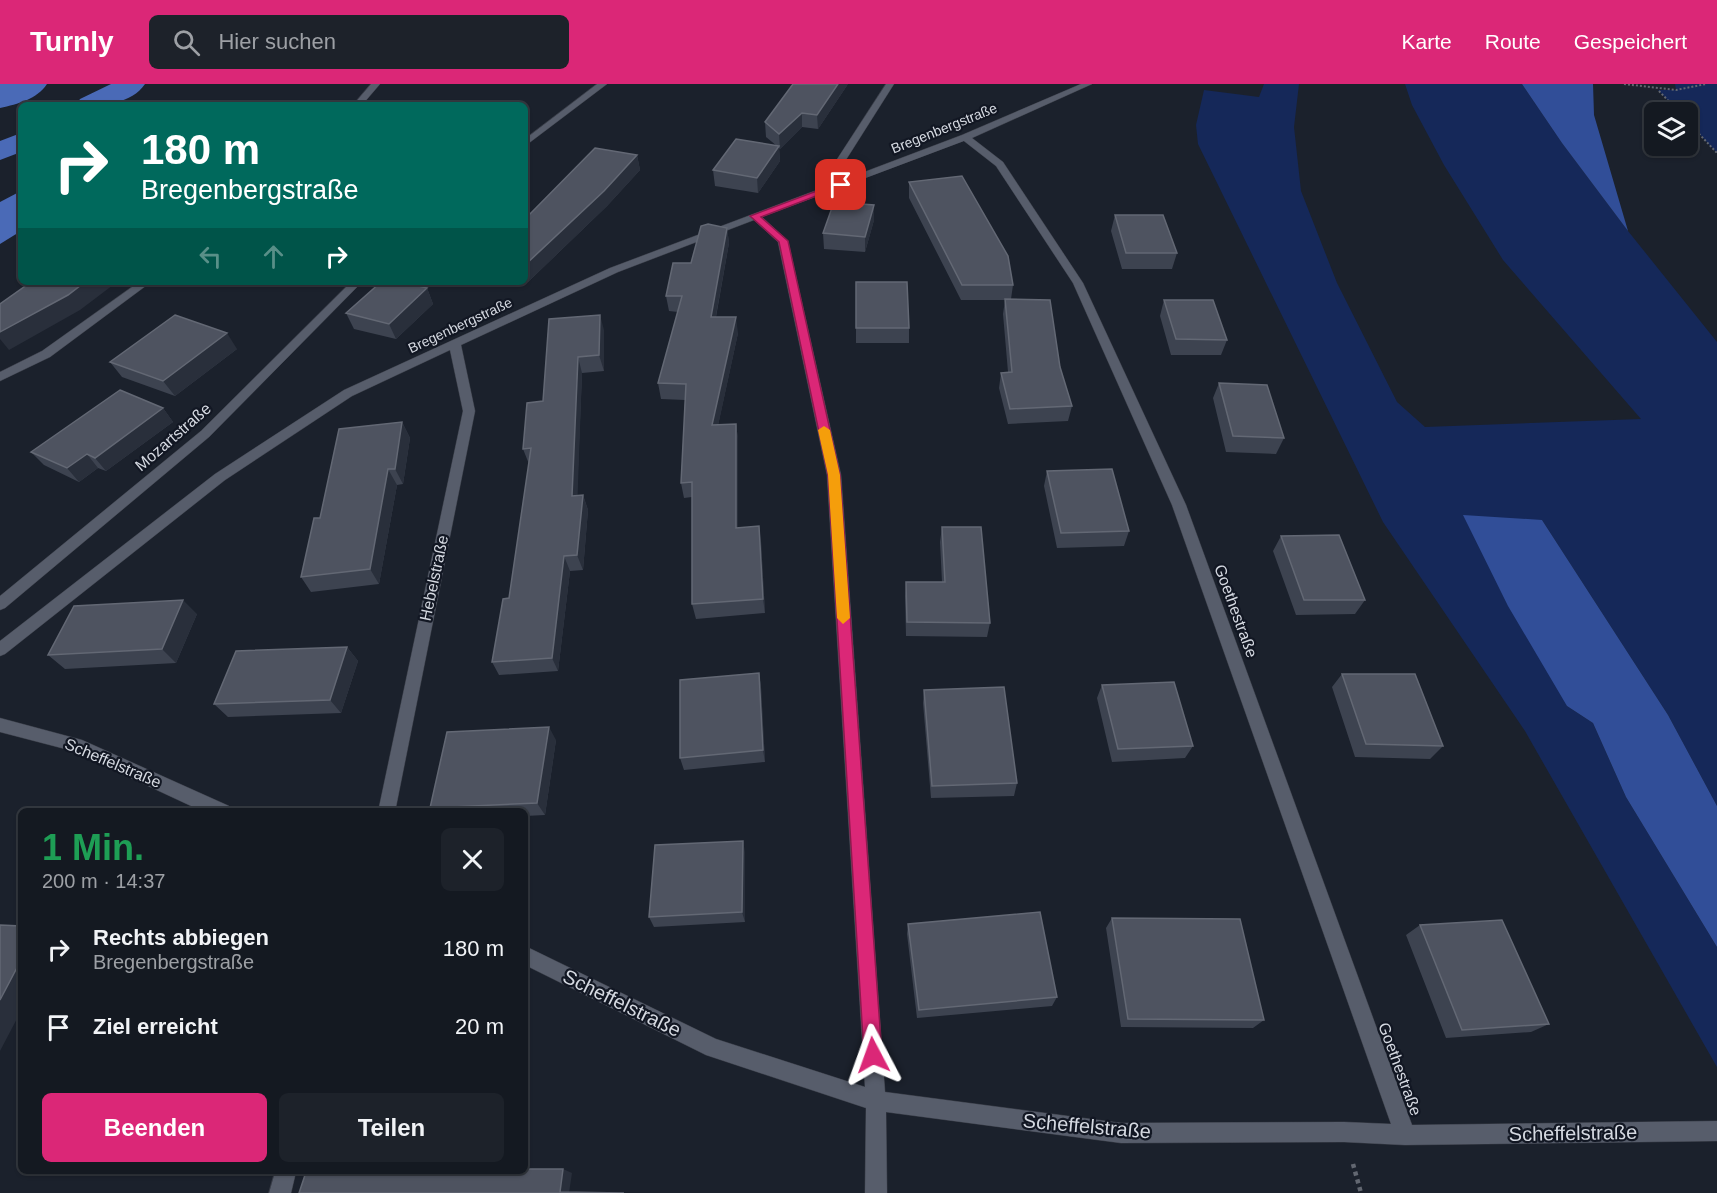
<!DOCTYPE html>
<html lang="de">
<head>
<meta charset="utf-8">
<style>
	body { margin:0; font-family:Arial,sans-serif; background:#1d222a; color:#f1f3f6; height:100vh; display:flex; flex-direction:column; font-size:22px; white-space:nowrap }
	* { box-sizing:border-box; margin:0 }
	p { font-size:20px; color:#9da0a5 }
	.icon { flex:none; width:33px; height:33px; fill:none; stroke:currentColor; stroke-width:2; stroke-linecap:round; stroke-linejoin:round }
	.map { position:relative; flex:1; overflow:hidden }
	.drawer { position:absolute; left:18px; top:724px; width:510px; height:366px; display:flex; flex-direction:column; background:#141921; border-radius:9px; box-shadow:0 2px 4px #0004,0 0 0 2px #33383f }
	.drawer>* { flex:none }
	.banner { position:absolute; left:18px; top:18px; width:510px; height:183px; border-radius:9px; box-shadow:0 2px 4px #0004,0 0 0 2px #33383f; background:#00695c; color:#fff; overflow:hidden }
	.controls { position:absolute; left:1644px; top:18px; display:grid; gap:12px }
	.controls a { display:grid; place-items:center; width:54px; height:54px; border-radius:9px; background:#141921; box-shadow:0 2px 4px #0004,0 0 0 2px #33383f; font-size:30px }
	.pin { position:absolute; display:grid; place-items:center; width:51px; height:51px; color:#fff; margin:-26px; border-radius:12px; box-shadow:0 3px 9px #0006 }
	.me { position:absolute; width:66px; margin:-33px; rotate:356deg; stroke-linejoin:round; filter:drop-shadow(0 0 4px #0008) }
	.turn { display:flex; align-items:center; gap:21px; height:126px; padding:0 24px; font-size:27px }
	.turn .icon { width:78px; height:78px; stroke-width:2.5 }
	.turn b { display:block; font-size:42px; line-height:51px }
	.lanes { display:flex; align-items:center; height:57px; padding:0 24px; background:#0003; justify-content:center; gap:30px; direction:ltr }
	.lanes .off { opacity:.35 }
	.round { display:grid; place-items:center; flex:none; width:63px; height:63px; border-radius:9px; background:#1d222a }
	.headline { display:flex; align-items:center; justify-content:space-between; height:102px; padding:0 24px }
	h1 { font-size:36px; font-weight:700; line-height:45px; color:#1e9e55 }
	.button { display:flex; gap:12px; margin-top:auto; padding:12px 24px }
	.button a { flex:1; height:69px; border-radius:9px; background:#db2777; color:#fff; font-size:24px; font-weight:700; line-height:69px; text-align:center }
	.button a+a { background:#1d222a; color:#f1f3f6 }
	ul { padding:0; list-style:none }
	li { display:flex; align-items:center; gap:18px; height:78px; padding:0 24px }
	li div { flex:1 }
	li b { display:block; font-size:22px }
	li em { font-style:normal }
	header { display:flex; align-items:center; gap:36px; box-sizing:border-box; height:84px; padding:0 30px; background:#db2777; color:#fff }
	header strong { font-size:28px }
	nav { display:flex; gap:33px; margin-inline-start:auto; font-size:21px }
	.search { width:420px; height:54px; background:#1d222a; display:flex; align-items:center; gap:15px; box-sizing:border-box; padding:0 21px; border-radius:9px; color:#9da0a5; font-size:22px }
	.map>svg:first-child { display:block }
</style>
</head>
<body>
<header>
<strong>Turnly</strong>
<div class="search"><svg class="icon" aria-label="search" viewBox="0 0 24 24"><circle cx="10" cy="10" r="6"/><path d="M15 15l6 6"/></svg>Hier suchen</div>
<nav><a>Karte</a><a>Route</a><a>Gespeichert</a></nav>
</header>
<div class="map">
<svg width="1717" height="1109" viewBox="0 0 1717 1109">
	<rect width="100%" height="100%" fill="#1b212c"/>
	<path fill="#152859" d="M1264 0H1299L1294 43 1301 107 1337 199 1397 318 1425 343 1641 335 1503 176 1444 81 1412 21 1405 0H1522L1562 59 1628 147 1717 258V722L1668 631 1542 436 1567 622 1593 639 1626 713 1717 863V983L1525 647 1383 438 1198 60 1196 41 1204 6 1259 13Z
		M1675 0H1717V69L1688 38V28H1679L1658 6H1676Z"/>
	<path fill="#314e98" d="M1522 0H1593L1594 31 1628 147 1562 59Z
		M1463 431 1542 436 1668 631 1717 722V863L1626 713 1593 639 1567 622 1508 522Z"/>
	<path fill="#4a6ab7" d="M21 107V147L0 160V118Z"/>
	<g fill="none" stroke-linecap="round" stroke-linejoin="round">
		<path fill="#4a6ab7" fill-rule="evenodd" d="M111 0H145C130 22 99 21 76 21L80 15Z
			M21 49V68L0 76V57Z"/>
		<path fill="#4a6ab7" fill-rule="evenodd" d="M0 0H47C37 15 18 20 0 24Z"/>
		<defs>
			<path id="minor" d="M371 0H380L362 21H353Z
				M597 0H607L525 62V55Z
				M886 0H894L830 101 962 51 1081 0H1092L972 54 1003 78 1083 199 1186 421 1412 1041 1717 1037V1057L1405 1061 1344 1058 1121 1059 886 1028 887 1109H865L866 1024 706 971 525 881V862L716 955 865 1003 827 391 778 158 754 136 618 188 461 261 475 327 395 728H378L463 327 450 266 352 312 225 396 5 570 0 572V557L215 390 344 306 610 184 817 106ZM964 57 996 82 1073 199 1172 421 1391 1040 1344 1038 1121 1039 885 1008 841 391 788 157 762 133Z
				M139 198H151L50 273 0 297V288L42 267Z
				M351 198H362L209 353 5 524 0 526V512L201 347Z
				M0 634 82 656 229 722 231 728H204L73 667 0 648Z
				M275 1088H296L291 1109H269Z"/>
		</defs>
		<use href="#minor" stroke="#383c46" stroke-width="1"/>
		<path stroke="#626771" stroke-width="2" stroke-dasharray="2 2" stroke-linecap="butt" d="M1624 0 1676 6 1706 0
			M1659 7 1679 28
			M1688 38 1717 69"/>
		<path stroke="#626771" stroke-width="4.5" stroke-dasharray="4 4" stroke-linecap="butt" d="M1353 1080 1361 1109"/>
		<use href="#minor" fill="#575d6b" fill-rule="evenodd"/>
	</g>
	<path fill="#3d4350" d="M848 0 818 45 802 43 780 65 779 64 780 77 758 109 715 102 713 86 777 62 766 53 765 38Z
		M637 71 640 86 607 122 528 198H525V135Z
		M909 98 1013 201 1011 215 1060 283 1072 322 1068 337 1008 340 999 304 1001 289 1008 288 1003 230 1005 216H961L909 114Z
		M874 121V136L865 168 824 165 823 149Z
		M1115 131 1177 169 1172 185H1122L1111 147Z
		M727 144 729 159 716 233 738 249 718 341 736 340 738 355V443L761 457 765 529 696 535 692 520V413L684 414 681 399 685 316 661 315 658 299 678 228 669 227 666 212Z
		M856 198 909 244V259H856Z
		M427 204 433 220 396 255 354 245 346 229Z
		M1164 216 1227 256 1221 271H1171L1160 232Z
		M549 235 604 246V287L582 289 577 411H583L588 426 583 486 570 487 558 587 499 591 492 578 509 514 529 380 523 365 543 317Z
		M237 265 175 312 122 293 110 278Z
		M1219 299 1284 354 1276 370 1226 368 1213 314Z
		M163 324 173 338 106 387 98 384 79 398 44 381 31 368Z
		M402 338 410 354 403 400 397 401 379 500 311 508 301 493 320 434Z
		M1047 387 1129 447 1124 462 1057 464 1044 402Z
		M942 443 990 539 987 553 906 552 905 512 906 498H942L940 458Z
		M1281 452 1365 516 1355 530 1296 531 1273 467Z
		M197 530 176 579 65 585 48 571Z
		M347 563 358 577 341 629 228 633 214 620Z
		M759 589 761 603 765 678 684 686 680 674Z
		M1342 590 1443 662 1430 675 1355 673 1332 603Z
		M1102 601 1193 662 1185 674 1112 678 1097 614Z
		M924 606 1017 699 1014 712 931 714 923 619Z
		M556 656 545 731 525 732V728H432L430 724Z
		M745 768V838L654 843 649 833Z
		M1112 834 1264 936 1253 944 1121 943 1106 844Z
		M908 840 1057 913 1052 922 917 934 907 850Z
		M1420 841 1549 940 1531 948 1446 954 1406 851Z"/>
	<path fill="#292f3b" d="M838 0H848L818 45 817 31Z
		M802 29V43L780 65 779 50Z
		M779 62 780 77 758 109 757 94Z
		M637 71 640 86 607 122 528 198 525 188V181Z
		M874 121V136L865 168V153Z
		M727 144 729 159 713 248 711 233Z
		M85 198H117L80 226 9 266 0 255V248Z
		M427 204 433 220 396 255 389 240Z
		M600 231 604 246V287L599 271Z
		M736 233 738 249 715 356 712 341Z
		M227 249 237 265 175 312 163 297Z
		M578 273 582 289 577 427 572 412Z
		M163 324 173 338 106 387 95 374Z
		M402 338 410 354 403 400 395 385Z
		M736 340 738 355V459L736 444Z
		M87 370 98 384 79 398 67 384Z
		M388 385 397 401 379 500 370 485Z
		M583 411 588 426 583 486 577 471Z
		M759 442 761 457 765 529 763 515Z
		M564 472 570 487 558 587 552 574Z
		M183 516 197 530 176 579 162 565Z
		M347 563 358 577 341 629 330 616Z
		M759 589 761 603 765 678 763 666Z
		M549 643 556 656 545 731 537 719Z
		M743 757 745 768V838L742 828Z
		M21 876V927L0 967V916Z
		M563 1085 572 1089 569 1109 560 1108Z"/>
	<path fill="#4e5360" stroke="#636874" stroke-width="1.5" d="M793 0H838L817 31 802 29 779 50 765 38Z
		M736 55 779 62 757 94 713 86Z
		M595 64 637 71 604 107 525 181V135Z
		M962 92 1008 172 1013 201H962L909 98Z
		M834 118 874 121 865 153 823 149Z
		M1115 131H1163L1177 169H1126Z
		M708 140 727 144 711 233H736L712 341 736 340V444L759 442 763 515 692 520V398L681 399 686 300 658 299 682 212H666L673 179H691L701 142Z
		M31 198H85L68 211 0 248V220Z
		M381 198H402L427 204 389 240 346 229Z
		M856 198H907L909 244H856Z
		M1005 215 1050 216 1060 283 1072 322 1010 325 1001 289 1012 288Z
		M1164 216H1213L1227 256 1176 255Z
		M175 231 227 249 163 297 110 278Z
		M600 231 599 271 578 273 572 412 583 411 577 471 564 472 552 574 492 578 503 515 509 514 531 364 523 365 527 319 543 317 549 235Z
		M1219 299 1267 301 1284 354 1233 352Z
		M120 306 163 324 95 374 87 370 67 384 31 368Z
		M402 338 395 385H388L370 485 301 493 314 434H320L339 345Z
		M1112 385 1129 447 1061 449 1047 387Z
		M942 443H981L990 539 907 538 906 498H945Z
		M1339 451 1365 516H1304L1281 452Z
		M183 516 162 565 48 571 74 522Z
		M347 563 330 616 214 620 236 567Z
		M759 589 763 666 680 674V596Z
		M1342 590H1415L1443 662 1366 660Z
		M1174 598 1193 662 1118 665 1102 601Z
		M1004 603 1017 699 932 702 924 606Z
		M549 643 537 719 430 724 447 648Z
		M743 757 742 828 649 833 655 761Z
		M1040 828 1057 913 919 926 908 840Z
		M1112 834 1240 835 1264 936 1128 935Z
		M1502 836 1549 940 1462 946 1420 841Z
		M0 841 21 842V876L0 916Z
		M525 1085H563L560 1108 624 1109H299L306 1088H525Z"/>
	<path fill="#db2777" stroke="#8e194d" stroke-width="1.5" d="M838 99 845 101 761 133 788 157 840 391 882 971 879 977 873 980 866 977 864 971 828 391 779 158 750 132Z"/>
	<path fill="#f59e0b" d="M824 342 830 346 840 391 850 534 843 540 837 534 828 391 818 346Z"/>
	<g text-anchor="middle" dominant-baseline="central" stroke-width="4.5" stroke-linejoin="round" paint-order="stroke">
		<g font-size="14" fill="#d5d9e1" stroke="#121723">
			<text transform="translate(944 44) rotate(-22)">Bregenbergstraße</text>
			<text transform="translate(460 241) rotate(-25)">Bregenbergstraße</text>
		</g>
		<g font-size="16" fill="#d5d9e1" stroke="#121723">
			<text transform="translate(173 353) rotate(-41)">Mozartstraße</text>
			<text transform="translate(434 494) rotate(-78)">Hebelstraße</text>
			<text transform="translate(1236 527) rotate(70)">Goethestraße</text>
			<text transform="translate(113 679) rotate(23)">Scheffelstraße</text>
			<text transform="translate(1400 985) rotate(70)">Goethestraße</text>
		</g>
		<g font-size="20" fill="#d5d9e1" stroke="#121723">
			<text transform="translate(622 919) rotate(26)">Scheffelstraße</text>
			<text transform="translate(1087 1042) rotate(5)">Scheffelstraße</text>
			<text transform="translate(1573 1049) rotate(-1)">Scheffelstraße</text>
		</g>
	</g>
</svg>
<div class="controls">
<a><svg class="icon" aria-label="layers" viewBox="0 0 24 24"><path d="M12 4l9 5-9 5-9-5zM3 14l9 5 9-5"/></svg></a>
</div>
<div class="pin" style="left:841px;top:101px;background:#d93025"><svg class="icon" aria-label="arrive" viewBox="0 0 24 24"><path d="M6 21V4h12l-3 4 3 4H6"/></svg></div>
<svg class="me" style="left:873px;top:971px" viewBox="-20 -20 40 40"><path d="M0-17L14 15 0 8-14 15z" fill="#db2777" stroke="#fff" stroke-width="4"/></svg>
<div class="banner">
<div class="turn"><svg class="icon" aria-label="right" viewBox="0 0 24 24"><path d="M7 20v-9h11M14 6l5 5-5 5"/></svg><div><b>180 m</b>Bregenbergstraße</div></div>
<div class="lanes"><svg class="icon off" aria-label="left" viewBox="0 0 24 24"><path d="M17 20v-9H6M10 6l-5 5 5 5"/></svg><svg class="icon off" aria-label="ahead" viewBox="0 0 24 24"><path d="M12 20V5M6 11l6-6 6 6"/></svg><svg class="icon" aria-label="right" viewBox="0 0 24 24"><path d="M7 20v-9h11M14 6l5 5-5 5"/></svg></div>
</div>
<section class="drawer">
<div class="headline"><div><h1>1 Min.</h1><p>200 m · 14:37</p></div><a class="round"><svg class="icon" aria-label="close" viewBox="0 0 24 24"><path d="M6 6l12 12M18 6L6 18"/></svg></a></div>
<ul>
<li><svg class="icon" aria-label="right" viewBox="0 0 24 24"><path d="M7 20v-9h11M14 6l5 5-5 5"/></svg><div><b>Rechts abbiegen</b><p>Bregenbergstraße</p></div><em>180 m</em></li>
<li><svg class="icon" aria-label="arrive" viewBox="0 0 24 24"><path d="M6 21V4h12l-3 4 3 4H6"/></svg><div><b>Ziel erreicht</b></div><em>20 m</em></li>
</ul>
<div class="button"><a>Beenden</a><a>Teilen</a></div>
</section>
</div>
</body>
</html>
